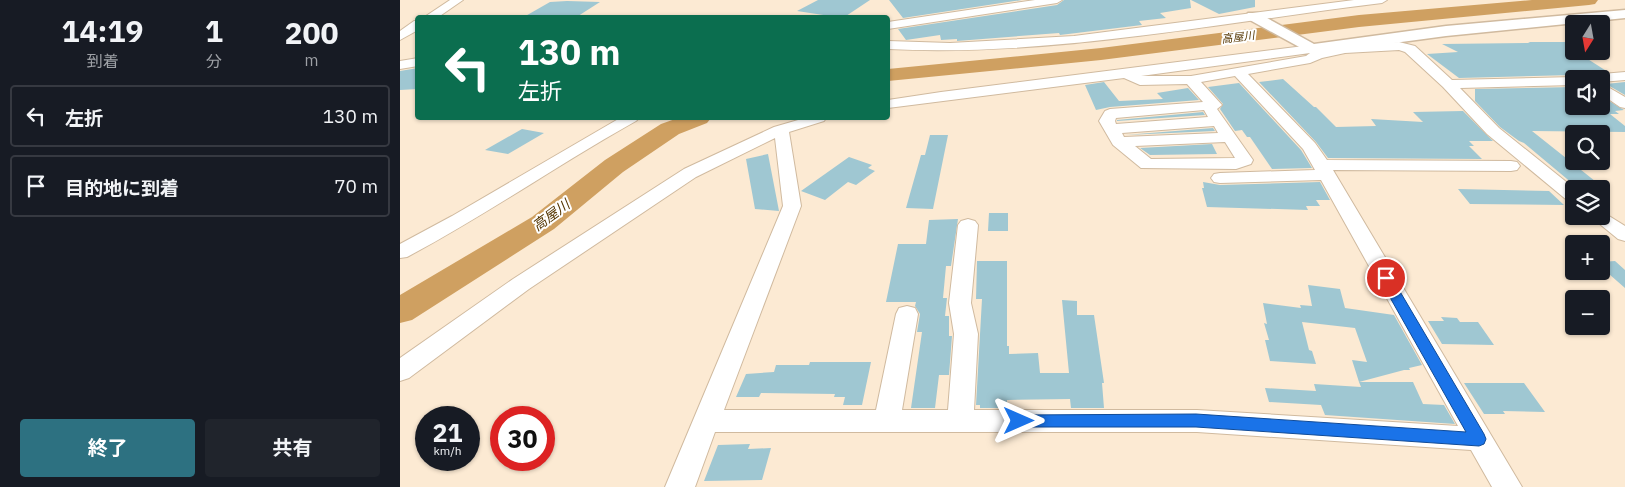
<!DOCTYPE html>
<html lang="ja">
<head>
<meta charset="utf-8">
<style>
	body { margin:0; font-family:"IBM Plex Sans","Noto Sans JP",sans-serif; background:#20242c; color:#f1f3f6; height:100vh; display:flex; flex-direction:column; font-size:19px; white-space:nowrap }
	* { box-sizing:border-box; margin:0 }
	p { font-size:16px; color:#9ea1a6 }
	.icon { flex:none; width:28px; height:28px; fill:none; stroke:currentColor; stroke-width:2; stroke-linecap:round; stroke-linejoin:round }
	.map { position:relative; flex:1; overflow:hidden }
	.panel { display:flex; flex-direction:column; background:#171b24; width:400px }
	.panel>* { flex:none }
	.hud { position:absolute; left:15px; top:15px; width:475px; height:105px; border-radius:5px; box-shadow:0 1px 4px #0004; background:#0b6e4f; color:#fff; overflow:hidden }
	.needle { width:32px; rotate:191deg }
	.tools { position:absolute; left:1165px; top:15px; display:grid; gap:10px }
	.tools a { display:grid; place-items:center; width:45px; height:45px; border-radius:5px; background:#171b24; box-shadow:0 1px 4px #0004; font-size:25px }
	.speed { position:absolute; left:15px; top:406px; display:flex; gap:10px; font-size:25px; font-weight:700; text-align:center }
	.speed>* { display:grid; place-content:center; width:65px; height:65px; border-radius:50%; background:#171b24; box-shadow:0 1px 4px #0004; line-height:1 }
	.speed small { font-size:12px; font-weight:400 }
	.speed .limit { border:8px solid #d22; background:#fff; color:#111 }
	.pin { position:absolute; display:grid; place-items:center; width:42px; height:42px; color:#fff; margin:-21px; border:2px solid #fff; border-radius:50%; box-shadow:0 1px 5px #0007 }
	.me { position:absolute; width:55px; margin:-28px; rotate:90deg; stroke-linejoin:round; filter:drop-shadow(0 0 4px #0008) }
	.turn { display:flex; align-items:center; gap:18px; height:105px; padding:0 20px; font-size:22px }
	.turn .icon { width:65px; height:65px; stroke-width:2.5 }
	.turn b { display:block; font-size:35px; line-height:42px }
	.eta { display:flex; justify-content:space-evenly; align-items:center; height:85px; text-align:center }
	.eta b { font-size:30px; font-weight:700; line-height:35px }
	.button { display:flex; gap:10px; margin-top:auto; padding:10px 20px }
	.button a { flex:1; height:58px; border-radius:5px; background:#2d7181; color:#fff; font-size:20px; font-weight:700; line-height:58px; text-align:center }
	.button a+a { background:#20242c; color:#f1f3f6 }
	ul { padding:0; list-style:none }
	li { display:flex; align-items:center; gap:15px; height:62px; margin:0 10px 8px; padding:0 10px; border:2px solid #363941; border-radius:5px }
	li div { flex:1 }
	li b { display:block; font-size:19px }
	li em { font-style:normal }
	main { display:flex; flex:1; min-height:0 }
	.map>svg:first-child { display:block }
</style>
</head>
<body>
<main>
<section class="panel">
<div class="eta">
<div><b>14:19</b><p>到着</p></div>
<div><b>1</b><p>分</p></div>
<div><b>200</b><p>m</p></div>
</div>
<ul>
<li><svg class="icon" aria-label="left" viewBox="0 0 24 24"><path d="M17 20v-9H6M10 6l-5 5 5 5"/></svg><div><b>左折</b></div><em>130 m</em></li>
<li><svg class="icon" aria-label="arrive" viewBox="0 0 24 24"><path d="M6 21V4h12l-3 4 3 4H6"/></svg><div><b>目的地に到着</b></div><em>70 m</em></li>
</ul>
<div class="button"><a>終了</a><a>共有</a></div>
</section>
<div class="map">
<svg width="1225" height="487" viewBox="0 0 1225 487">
	<rect width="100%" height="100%" fill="#fcead3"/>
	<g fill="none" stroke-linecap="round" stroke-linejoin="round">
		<path fill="#cfa061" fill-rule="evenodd" d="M1132 0H1198L1195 4 1189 5 959 27 701 60 488 81V69L701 48 959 15Z
			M278 118H311L307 123 279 134 223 172 154 229 12 320 0 323V295L132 217 205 160 261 124Z"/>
	</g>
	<path fill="#9fc7d2" d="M418 0H470L443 18 397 11Z
		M489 0H622L503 18Z
		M664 0H790L791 8 760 13 766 18 739 21 742 25 660 35 659 33 557 41V39L541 40 540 35 506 40 498 29 657 5Z
		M791 0H855V7L819 14Z
		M167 1 200 2 175 18H122L150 2Z
		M1128 42H1165L1174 47V51H1180L1189 56H1183L1208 72 1191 73 1182 79 1174 75 1059 78 1027 54 1058 52 1042 44 1130 43Z
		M18 68V89L0 90V71Z
		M883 79 914 107H916L936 127 976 126 971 119 1023 122 1013 112 1063 111 1093 141H1069L1074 146H1069L1082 159 928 158 916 142 859 82Z
		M704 82 719 101 763 99 757 93 788 88 799 100 710 107 696 110 685 85Z
		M1225 82V95L1206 84Z
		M839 83 901 150 912 168 872 169 850 137H847L842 130 835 131 820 109 823 104 808 87Z
		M1174 87V106H1201V96L1224 110 1215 111 1219 114H1210L1225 126V132L1132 131 1205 189H1179L1124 143 1119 141 1100 127 1075 101V89Z
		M803 112 805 115 717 121V120Z
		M813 128 815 131 725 135Z
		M122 129 144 133 108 154 85 150Z
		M530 135H548L533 209 506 208 521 155H525Z
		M812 144 817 154 750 155 740 148Z
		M368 154 379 211 355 209 346 159Z
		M449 157 472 165 468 168 475 171 456 185 448 182 425 200 401 191Z
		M803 182 820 185 920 182 930 200H916L920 206H906L908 210 807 207 802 188H804Z
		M1058 189 1149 191 1164 205 1070 204Z
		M589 213H608V231H588Z
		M558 219 551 266H546L543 298H547L545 316H549V336H552L549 375H539L535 408H511L522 332H517L520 314 515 306 516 302H486L498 244H526L529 220Z
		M577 261H607V346H609V354L638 353 640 373H669L662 300 677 301V315H694L704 383H702L704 408H671L670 399 607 400V408H580V405H576L582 299H576Z
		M1215 261 1225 270V288L1201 267V262Z
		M908 285 940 289 945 308 994 315 1022 365 1009 368 1010 370H1004L959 382 952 360 967 362 955 328 902 322 909 350 912 351 916 364 870 361 865 340H869L864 323 867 324 863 303 901 308 900 305 912 306Z
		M1041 317 1057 318 1060 322H1078L1094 345 1042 344 1028 321H1044Z
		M410 362H471L462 405H443L445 397H434L435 394 361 393 359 397H336L346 374 374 372 376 365H409Z
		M959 382H1013L1023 404 1044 405 1055 424 925 415 921 405 869 402 865 388 916 391 914 384 961 387Z
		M1064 383H1124L1145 412 1103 411 1105 414H1084Z
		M350 444 348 449 371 448 362 480 304 481 318 445Z"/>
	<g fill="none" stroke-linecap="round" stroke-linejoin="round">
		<defs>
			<path id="minor" d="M50 0H63L37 18H23Z
				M635 0H662L657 3 488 29V22Z
				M954 0H987L982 3C818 23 653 57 488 49V41L550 43 674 36Z
				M14 21H18V30L0 40V31Z
				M999 42 1015 46 1052 80 1174 77 1179 79H1174V85L1060 88 1099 128 1175 189 1174 202 1168 201 1087 134 1043 87 1005 52 999 50 945 53 922 58 910 63 848 74 915 143 927 160 1111 161 1117 162 1120 166 1117 170 1111 171 933 170 1122 487H1092L1071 450 797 432H315L295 487H265L383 206 375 138 296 177 129 289 9 378 0 381V358L113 279 284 169 374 127 405 118H426L424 121 389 132 401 206 324 410H476L496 314 499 308 507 306 515 308 518 314 502 410H548L554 334 549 303 558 225 561 221 568 219 575 221 578 225 571 303 578 334 574 410H797L1058 426 921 180 820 183 814 182 811 178 814 174 820 173 915 170 903 149 835 76 801 82 822 105 817 109 853 160 851 164 836 169 741 168 713 145 699 121 705 111 710 109 803 102 787 84 740 85 724 78 488 108V100L541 92 912 45 922 50 945 45ZM910 53 906 56 791 76H741ZM804 110 808 117 716 124 715 121 716 118ZM814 126 818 133 724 137 722 133ZM825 142 835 158 751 159 735 146Z
				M18 58V66L0 69V61Z
				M1225 72V80L1201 82V79H1184L1191 75Z
				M1201 83 1225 97V108L1220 107 1201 94Z
				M220 118H239L236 121C159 164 86 215 7 257L0 258V244L52 216Z
				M1201 211 1225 226V241L1218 239 1190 216H1201Z"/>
			<path id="tertiary" d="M1225 10V18L1046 36 912 54 848 19 846 16 848 13H858L914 44 1046 26Z"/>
		</defs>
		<use href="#minor" stroke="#d0ba9f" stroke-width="2"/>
		<use href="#tertiary" stroke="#d0ba9f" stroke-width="3"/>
		<use href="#minor" fill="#fff" fill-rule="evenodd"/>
		<use href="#tertiary" fill="#fff" fill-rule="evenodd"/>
	</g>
	<path fill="#1a73e8" stroke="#114b97" d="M986 274 992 278 1084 434 1086 439 1084 444 1079 446 796 427H619L614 425 612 421 614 416 619 415 796 414 1066 432 979 278Z"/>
	<g text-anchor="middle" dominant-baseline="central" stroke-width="4" stroke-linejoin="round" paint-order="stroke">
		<g font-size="11" font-style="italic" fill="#543500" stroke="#fff">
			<text transform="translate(838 37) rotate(-7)">高屋川</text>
		</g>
		<g font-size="14" font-style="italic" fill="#543500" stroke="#fff">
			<text transform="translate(151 215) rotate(-36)">高屋川</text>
		</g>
	</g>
</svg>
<div class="tools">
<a><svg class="needle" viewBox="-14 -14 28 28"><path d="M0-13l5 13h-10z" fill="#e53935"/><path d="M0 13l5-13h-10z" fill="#9ea1a6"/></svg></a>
<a><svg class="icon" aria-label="sound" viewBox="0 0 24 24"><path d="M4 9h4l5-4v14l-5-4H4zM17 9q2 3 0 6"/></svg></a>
<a><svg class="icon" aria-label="search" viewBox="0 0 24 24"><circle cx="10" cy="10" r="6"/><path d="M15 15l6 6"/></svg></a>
<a><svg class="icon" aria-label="layers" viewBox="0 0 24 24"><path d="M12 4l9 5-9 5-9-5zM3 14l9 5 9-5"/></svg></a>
<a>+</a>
<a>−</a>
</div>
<div class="speed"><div>21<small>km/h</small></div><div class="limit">30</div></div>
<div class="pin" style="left:986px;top:278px;background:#d93025"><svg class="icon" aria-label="arrive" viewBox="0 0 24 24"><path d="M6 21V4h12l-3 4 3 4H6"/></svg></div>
<svg class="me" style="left:619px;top:421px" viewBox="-20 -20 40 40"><path d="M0-17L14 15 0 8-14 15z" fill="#1a73e8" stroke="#fff" stroke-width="4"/></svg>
<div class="hud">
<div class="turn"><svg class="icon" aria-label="left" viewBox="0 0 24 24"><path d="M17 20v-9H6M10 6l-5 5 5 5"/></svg><div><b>130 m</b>左折</div></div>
</div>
</div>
</main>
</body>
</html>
